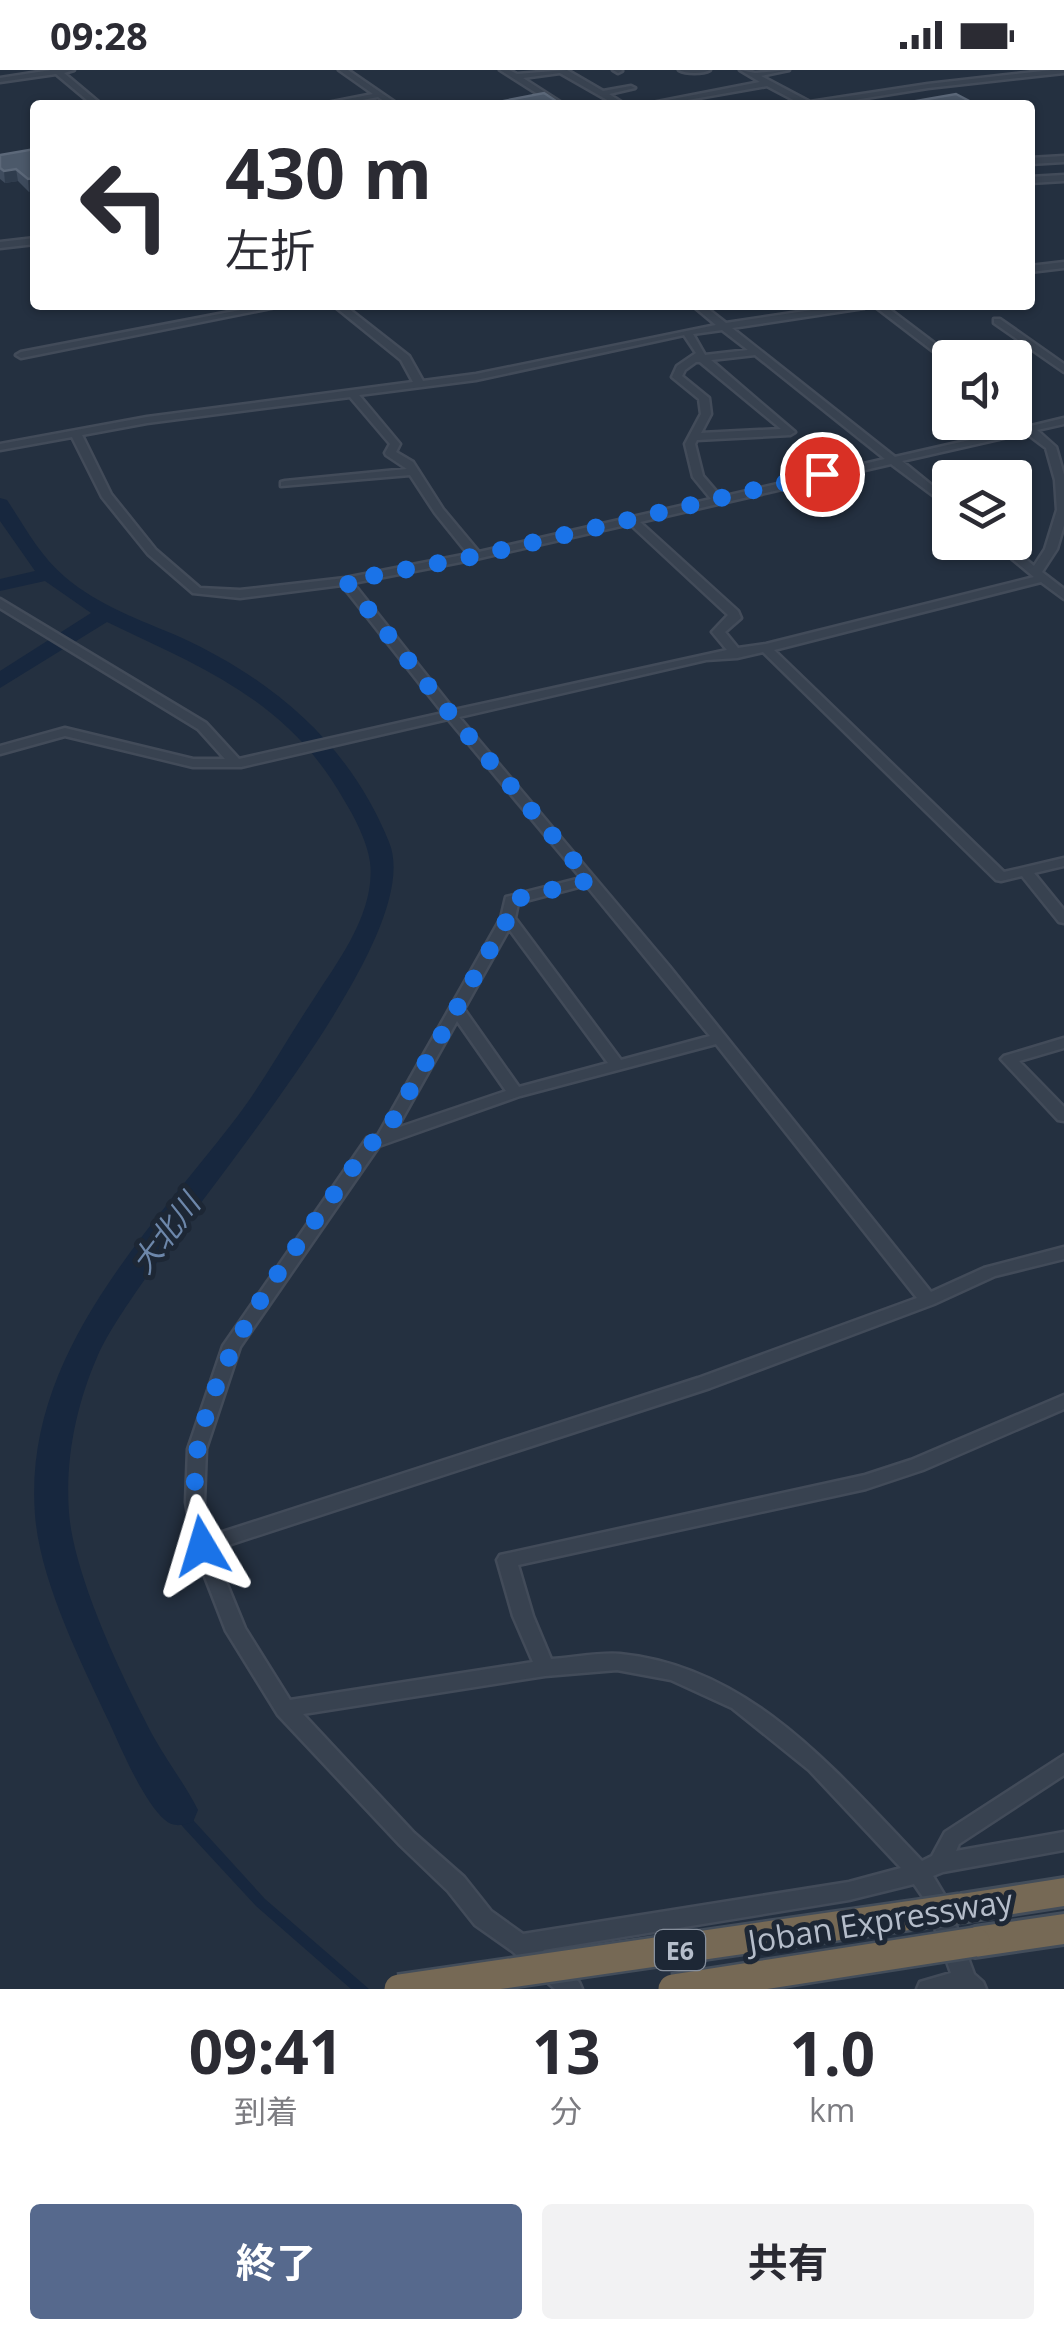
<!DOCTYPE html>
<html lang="ja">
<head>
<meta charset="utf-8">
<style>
	body { margin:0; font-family:"Open Sans","Noto Sans JP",sans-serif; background:#f2f2f3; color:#2b2b33; height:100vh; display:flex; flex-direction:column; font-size:38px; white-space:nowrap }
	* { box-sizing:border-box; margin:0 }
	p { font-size:32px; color:#7c7c81 }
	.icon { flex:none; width:55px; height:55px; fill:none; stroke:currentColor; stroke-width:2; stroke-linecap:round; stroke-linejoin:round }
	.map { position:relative; height:1919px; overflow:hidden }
	.drawer { display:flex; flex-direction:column; background:#fff; flex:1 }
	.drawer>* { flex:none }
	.banner { position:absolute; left:30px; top:30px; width:1005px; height:210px; border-radius:10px; box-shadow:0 2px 8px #0004; background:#fff; color:#2b2b33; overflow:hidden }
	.controls { position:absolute; left:932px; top:270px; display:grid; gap:20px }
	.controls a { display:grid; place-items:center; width:100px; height:100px; border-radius:10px; background:#fff; box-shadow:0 2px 8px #0004; font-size:50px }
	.pin { position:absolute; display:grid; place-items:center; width:85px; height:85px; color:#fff; margin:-42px; border:5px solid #fff; border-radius:50%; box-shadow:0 2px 10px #0007 }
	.me { position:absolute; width:110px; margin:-55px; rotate:353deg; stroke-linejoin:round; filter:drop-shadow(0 0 8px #0008) }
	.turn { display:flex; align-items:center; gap:35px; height:210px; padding:0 30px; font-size:45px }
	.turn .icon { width:130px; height:130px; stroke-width:2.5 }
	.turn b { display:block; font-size:70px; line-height:85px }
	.eta { display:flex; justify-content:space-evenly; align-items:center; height:170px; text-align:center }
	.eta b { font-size:60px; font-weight:700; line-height:70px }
	.primary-button { display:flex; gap:20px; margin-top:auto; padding:20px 30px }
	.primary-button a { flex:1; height:115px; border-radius:10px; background:#56698d; color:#fff; font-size:40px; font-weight:700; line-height:115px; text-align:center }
	.primary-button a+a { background:#f2f2f3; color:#2b2b33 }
	.status { display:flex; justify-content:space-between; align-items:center; height:70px; padding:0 50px; background:#fff; direction:ltr }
	.status svg { height:28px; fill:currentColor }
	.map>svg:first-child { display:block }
</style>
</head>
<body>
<div class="status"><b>09:28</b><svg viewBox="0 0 49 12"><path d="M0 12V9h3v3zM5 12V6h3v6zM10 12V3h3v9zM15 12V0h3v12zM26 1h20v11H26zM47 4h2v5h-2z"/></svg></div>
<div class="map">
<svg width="1064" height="1919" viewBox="0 0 1064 1919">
	<rect width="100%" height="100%" fill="#243040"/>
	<path fill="#17273e" d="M163 1708 194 1751 265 1829 369 1919H351L256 1836 183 1757 152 1713Z"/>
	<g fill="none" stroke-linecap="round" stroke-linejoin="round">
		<path fill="#17273e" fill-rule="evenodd" d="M0 428 7 430C25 457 40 486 65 507 99 536 141 550 180 567 274 610 350 675 389 772 433 878 147 1177 98 1285 76 1335 65 1389 69 1443 74 1507 125 1614 156 1671 169 1694 186 1716 198 1740L193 1752C183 1755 174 1758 165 1750 143 1731 121 1678 109 1652 81 1592 40 1511 35 1445 23 1289 141 1170 230 1056 261 1017 285 972 313 930 338 891 376 842 370 792 367 771 355 748 344 730 287 630 205 599 107 552L0 618V601L91 543 45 511 0 521V509L35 501 0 451Z"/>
		<defs>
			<path id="minor" d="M51 0H74L64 3 102 35H93L56 4 0 12V8Z
				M339 0H348L399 35H390L378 27 335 35H317L373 24Z
				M500 0H509L517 4 567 0 603 21 631 16 635 18 609 24 626 35H616L560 3 523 8 565 35H555Z
				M613 0H621L622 1 618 3Z
				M679 0H710C703 4 686 4 679 0Z
				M740 0 755 3 789 0 761 6 810 32 928 14 1052 0H1064V3L928 18 823 35H803L767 16 659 35H642L760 12Z
				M1064 86V92L1030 94V88Z
				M1064 105V111L1030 113V107Z
				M35 168V174L0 178V172Z
				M1064 192V198L1030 202V196Z
				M266 235H286L21 288 16 285 21 282Z
				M333 235H344L409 286 423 311 476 304 716 255 692 235H703L726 253 845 235H869L864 238 732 258 895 387 1022 358 1015 347V336L1019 337 1031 356 1064 348V354L1037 360 1056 377 1064 405V455L1057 479 1042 502 1064 519V529L1041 512 774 580 1004 802 1064 788V796L1034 803 1064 840V853L1059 852 1022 806 1001 811 996 810 763 582 737 588 706 590 459 647 669 896 931 1222 984 1198 1064 1177V1189L995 1206 934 1234 710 1318 213 1480 245 1558 290 1630 533 1592 513 1546 497 1490 500 1485 865 1405 911 1390 1064 1325V1339L923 1400 866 1419 518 1495 533 1546 551 1589C573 1588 598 1582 620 1584 752 1597 836 1702 922 1791L932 1786 945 1762 1064 1685V1705L959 1774 956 1781 1064 1762V1780L943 1802 933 1806 945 1826 974 1904 983 1912 986 1919H917L920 1912 951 1903 925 1830 914 1814 849 1830 543 1880 579 1912 582 1919H555L512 1881 475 1855 448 1821 400 1775 278 1645 226 1561 193 1476 186 1432 188 1379 223 1276 367 1068 378 1065 501 848 506 827 581 808 448 649 241 697H193L65 666 0 684V676L65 658 193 689H225L198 659 0 538V529L206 653 239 689 443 643 342 515 240 528 193 523 148 484 102 427 72 367 0 380V374L147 347 413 312 401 290ZM722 260 748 280 705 285 693 264ZM684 265 696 283 677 296 672 307 699 329 701 344 685 374 693 407 711 429 479 482 443 439 413 392 396 382 400 374 359 325 476 310ZM755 285 885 389 721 427 703 406 695 374 697 370 790 365 795 362 711 290ZM696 292H700L781 359 701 363 711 344 709 328 682 306 685 300ZM350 327 390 374 385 383 386 385 407 399 285 411 281 412V416L410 405 435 443 468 484 345 508 240 520 200 518 156 480 111 424 82 365 147 353ZM1026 363 1046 378 1055 410 1057 440 1045 479 1034 496 1005 472H992L1034 507 766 574 738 578 725 562 741 548 738 541 640 452 891 394 950 438V430L902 391ZM630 454 728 545 712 562 727 580 454 640 353 513 476 489ZM586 815 710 966 621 990 515 848 518 833ZM509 859 608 993 519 1017 464 939ZM457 951 506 1021 397 1058ZM716 974 917 1228 698 1308 210 1466 204 1432 206 1379 240 1277 379 1076 520 1026ZM617 1600 671 1610 732 1638 809 1700 901 1798 849 1812 523 1864 491 1841 464 1807 414 1763 303 1644 545 1606Z
				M873 235H884L954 288H950V292L946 291Z
				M994 249H1000L1064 294V302L994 253Z
				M1064 968V978L1019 991 1064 1037V1051L1058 1050 1001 989 1004 986Z"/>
			<path id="highway" d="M1064 1808V1836L961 1852 950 1848 945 1838 950 1828 961 1824Z
				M1064 1844V1874L975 1887 963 1882 959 1872 963 1862 975 1857Z"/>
		</defs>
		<use href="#minor" stroke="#424b59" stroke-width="5"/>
		<use href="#highway" stroke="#434d5a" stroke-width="6"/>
		<use href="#minor" fill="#384250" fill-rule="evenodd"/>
		<use href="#highway" fill="#766955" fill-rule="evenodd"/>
		<defs>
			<path id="highway-bridge" d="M399 1919 961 1838
				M673 1919 975 1872"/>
		</defs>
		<use href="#highway-bridge" stroke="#434d5a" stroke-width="34" stroke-linecap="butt"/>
		<use href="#highway-bridge" stroke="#766955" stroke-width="29"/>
	</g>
	<path fill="#3f4c5e" d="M35 79 29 122 18 111 5 113 0 109V85Z"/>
	<path fill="#2f3c4d" d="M16 99 18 111 5 113 4 101Z
		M35 108V121L29 122 28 109Z"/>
	<path fill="#4c596a" stroke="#5c6879" stroke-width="2.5" d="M544 23 562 35H503L498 32Z
		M956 24 977 35H893Z
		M35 79V108L28 109 16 99 4 101 0 98V85Z"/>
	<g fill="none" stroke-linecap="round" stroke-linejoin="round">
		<path stroke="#1a73e8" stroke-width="18" stroke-dasharray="0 32.4" d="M202 1476C197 1444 191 1409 198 1377 221 1265 298 1178 361 1086L373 1072 384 1066 508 848 512 830 590 810 451 645 346 511 476 486 822 404"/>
	</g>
	<g text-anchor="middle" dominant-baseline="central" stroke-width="10" stroke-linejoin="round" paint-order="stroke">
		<rect fill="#1d2735" stroke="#87909d" stroke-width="2.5" x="655" y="1860" width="50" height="40" rx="8"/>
		<g font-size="25" font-weight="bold" fill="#b5bdca">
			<text x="680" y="1880">E6</text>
		</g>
		<g font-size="30" font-style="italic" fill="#6d87aa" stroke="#1d2735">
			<text transform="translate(165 1163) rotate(-53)">大北川</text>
		</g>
		<g font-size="32" fill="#b5bdca" stroke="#1d2735">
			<text transform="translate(880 1850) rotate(-9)">Joban Expressway</text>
		</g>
	</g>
</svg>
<div class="controls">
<a><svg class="icon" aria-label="sound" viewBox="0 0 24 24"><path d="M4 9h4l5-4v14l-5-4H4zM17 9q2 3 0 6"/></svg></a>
<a><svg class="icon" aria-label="layers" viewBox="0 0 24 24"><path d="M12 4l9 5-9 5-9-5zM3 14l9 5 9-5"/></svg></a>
</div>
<div class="pin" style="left:822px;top:404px;background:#d93025"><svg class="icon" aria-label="arrive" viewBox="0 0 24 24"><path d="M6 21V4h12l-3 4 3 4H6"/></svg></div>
<svg class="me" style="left:202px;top:1476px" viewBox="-20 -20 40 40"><path d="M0-17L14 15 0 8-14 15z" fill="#1a73e8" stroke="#fff" stroke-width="4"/></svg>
<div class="banner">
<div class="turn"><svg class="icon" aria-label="left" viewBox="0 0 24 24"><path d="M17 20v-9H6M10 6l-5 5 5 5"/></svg><div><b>430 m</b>左折</div></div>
</div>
</div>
<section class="drawer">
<div class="eta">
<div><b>09:41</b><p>到着</p></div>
<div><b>13</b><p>分</p></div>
<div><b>1.0</b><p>km</p></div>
</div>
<div class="primary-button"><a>終了</a><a>共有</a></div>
</section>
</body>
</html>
